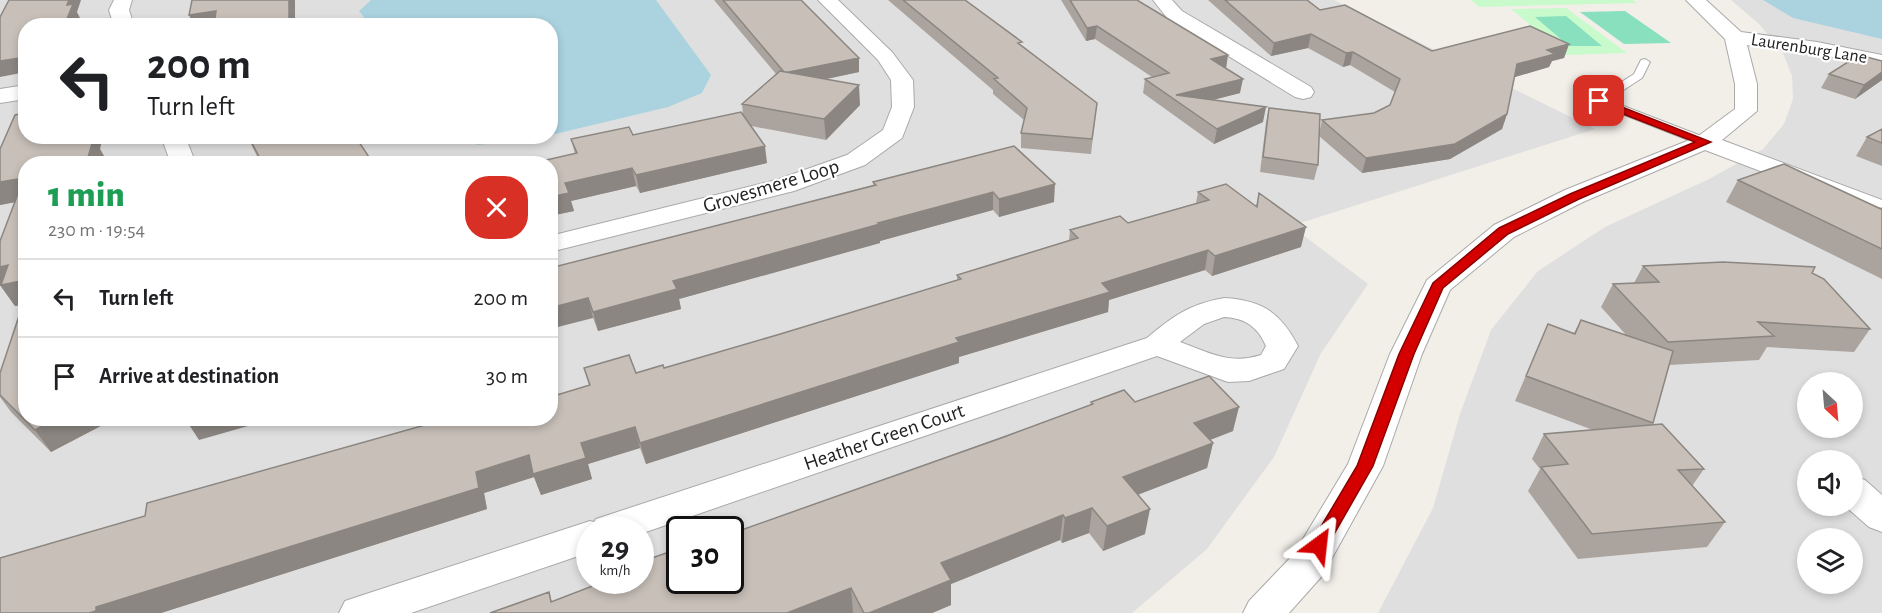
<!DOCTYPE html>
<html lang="en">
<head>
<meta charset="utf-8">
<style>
	body { margin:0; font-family:"Alegreya Sans",sans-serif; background:#f6f6f6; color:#202124; height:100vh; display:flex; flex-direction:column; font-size:22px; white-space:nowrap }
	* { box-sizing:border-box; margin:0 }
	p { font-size:20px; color:#757577 }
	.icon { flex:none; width:33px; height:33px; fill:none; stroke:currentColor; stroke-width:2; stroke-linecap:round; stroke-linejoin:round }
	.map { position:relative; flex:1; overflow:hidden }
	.panel { position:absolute; left:18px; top:156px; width:540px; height:270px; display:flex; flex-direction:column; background:#fff; border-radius:24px; box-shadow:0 3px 9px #0003 }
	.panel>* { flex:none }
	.banner { position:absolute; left:18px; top:18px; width:540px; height:126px; border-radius:24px; box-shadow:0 3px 9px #0003; background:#fff; color:#202124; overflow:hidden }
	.needle { width:39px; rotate:154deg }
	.buttons { position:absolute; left:1797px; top:372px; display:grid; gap:12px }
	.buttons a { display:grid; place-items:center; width:66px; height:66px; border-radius:50%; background:#fff; box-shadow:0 3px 9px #0003; font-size:30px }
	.speed { position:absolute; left:576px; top:516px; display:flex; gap:12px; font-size:30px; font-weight:700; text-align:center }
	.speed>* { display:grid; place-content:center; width:78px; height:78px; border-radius:50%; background:#fff; box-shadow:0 3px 9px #0003; line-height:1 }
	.speed small { font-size:15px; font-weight:400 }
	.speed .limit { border:3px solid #111; border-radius:9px; background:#fff; color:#111 }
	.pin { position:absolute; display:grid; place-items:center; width:51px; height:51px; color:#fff; margin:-26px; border-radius:12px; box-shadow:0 3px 9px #0006 }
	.me { position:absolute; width:66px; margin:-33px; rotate:30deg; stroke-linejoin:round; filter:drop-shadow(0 0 4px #0008) }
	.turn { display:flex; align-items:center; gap:21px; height:126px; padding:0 30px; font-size:27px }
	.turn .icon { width:78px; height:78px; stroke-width:2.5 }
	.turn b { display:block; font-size:42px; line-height:51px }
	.round { display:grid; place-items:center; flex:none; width:63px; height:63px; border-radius:24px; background:#f6f6f6 }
	.head { display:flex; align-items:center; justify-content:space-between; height:102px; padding:0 30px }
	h1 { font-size:36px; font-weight:800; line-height:45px; color:#1e9e55 }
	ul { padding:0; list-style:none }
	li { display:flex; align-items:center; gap:18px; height:78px; padding:0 30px; border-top:2px solid #e0e0e0 }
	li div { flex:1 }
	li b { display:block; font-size:22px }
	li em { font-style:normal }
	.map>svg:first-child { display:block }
</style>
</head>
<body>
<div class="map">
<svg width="1882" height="613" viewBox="0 0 1882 613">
	<rect width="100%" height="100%" fill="#f2efe9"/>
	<path fill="#e0dfdf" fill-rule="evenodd" d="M0 0H1334L1595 129 1291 226 1368 284 1321 353 1274 457 1207 549 1132 613H0ZM26 26H550V136H26ZM26 164H550V418H26ZM590 530H640V580H590ZM680 530H730V580H680Z
		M1731 0H1882V613H1378L1433 508 1460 414 1491 330 1538 271 1605 227 1709 179 1763 149 1784 124 1793 99 1792 76 1783 53 1759 24ZM1808 382H1852V428H1808ZM1808 460H1852V506H1808ZM1808 538H1852V584H1808Z"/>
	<path fill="#c8facc" d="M1471 0H1633L1637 3 1479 7Z
		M1566 8 1627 53 1567 55 1511 9Z"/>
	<path fill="#88e0be" d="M1625 11 1671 43 1624 44 1580 12Z
		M1566 16 1602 46H1569L1535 17Z"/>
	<path fill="#aad3df" d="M371 0H656L711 75 702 93 668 107 551 135 550 26 370 25 359 11Z
		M1763 0H1882V39L1793 18Z
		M460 137H539L478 145Z"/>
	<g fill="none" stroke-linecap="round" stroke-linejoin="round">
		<defs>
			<path id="service" d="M1645 59 1650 62 1642 78 1608 100 1709 139V145H1701L1599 105 1582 113H1574V109L1595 99 1634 74 1641 60Z"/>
			<path id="minor" d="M114 0H132L129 10 134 26H114L109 10Z
				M818 0H838L892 52 913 80 914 107 902 138 865 165 794 191 550 252V236L776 180 847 155 883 130 892 107 891 80 878 60Z
				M1153 0H1172L1182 11 1311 87 1314 92 1311 97 1303 99 1295 97 1168 19Z
				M1686 0H1706L1741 32 1817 42 1882 55V67L1817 54 1747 45 1757 84V111L1722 140 1882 200V217L1705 150 1583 202 1514 237 1450 290 1422 354 1383 466 1322 576 1289 613H1243L1249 601 1294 554 1348 464 1390 354 1427 280 1494 225 1565 190 1697 137 1735 109V84L1725 39Z
				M26 85V99L0 103V89Z
				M161 136H185L196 164H171Z
				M1224 298C1262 300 1281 313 1298 346L1284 369 1249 381 1228 382 1157 356 640 534V530H590V552L411 613H339L345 601 360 596 590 521 594 522 596 519 1147 338C1173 316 1190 304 1224 298ZM1224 317C1245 318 1258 327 1266 346L1261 355C1230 365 1210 353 1180 342L1204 324Z
				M1852 476 1865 480 1882 495V532L1869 527 1845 506H1852Z"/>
		</defs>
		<use href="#service" stroke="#a9a9a9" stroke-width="2"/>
		<use href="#minor" stroke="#a9a9a9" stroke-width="2"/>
		<use href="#service" fill="#fff" fill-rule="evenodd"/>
		<use href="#minor" fill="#fff" fill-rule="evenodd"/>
	</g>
	<path fill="#aba49e" d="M714 0H801L859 72 827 79 860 105 826 140 751 126 767 163 640 193 636 186 571 201 574 211 550 216V164L575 154 571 139 633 135 743 115 742 104 776 74Z
		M888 0H965L1022 46 1097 103 1091 154 1021 148V133L1024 120 993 94V90Z
		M1061 0H1137L1226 68 1240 93 1213 100 1263 122 1214 144 1143 93 1145 79 1152 77 1095 39 1086 41Z
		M1208 0H1307L1320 10 1432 51 1569 44 1564 58 1552 61 1549 67 1514 77 1507 114 1502 129 1450 159 1362 173 1319 136 1318 165 1314 180 1260 172 1266 122 1269 108 1320 130 1322 120 1374 113 1390 105 1395 92 1350 65 1343 67 1308 48 1271 56Z
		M1882 61V80L1855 99 1821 88 1829 74Z
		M1882 129V166L1856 156 1867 137Z
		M247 136H355L371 162 374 164H261Z
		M1014 146 1054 202 999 217 993 210 880 241V243L679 299 681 309 598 331 593 318 550 268 873 185V182Z
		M0 149H100L104 156 102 164H26V418H116L51 452 11 412 0 397V373L22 305 15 306 0 285V241L15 202 0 205Z
		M1738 180 1882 208V279L1726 202Z
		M1198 192 1256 206 1259 193 1301 247 1212 276 1205 270 1109 300 1108 312 959 357V363L646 464 640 448 588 464 592 479 541 495 534 477 484 493 487 509 161 613H0L145 516 589 385 584 368 636 373 664 368 777 335 957 280V275L1069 240 1070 230 1128 223 1196 203Z
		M1643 266 1812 273 1870 329 1854 352 1767 347 1759 360 1669 365 1652 425 1704 469 1692 486 1725 522 1707 547 1578 559 1528 491 1540 469 1532 459 1544 434 1593 430 1515 401 1548 324 1574 333 1581 320 1627 336 1601 307 1613 284 1634 283Z
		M1091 402H1135L1233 431 1210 440 1213 443 1207 468 1137 495 1145 534 1103 551 1089 533 1062 543 1060 540 951 584V605L932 613H490L549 592 552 602 676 554 1090 405Z"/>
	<path fill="#8b8681" d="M69 0H81L77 12 80 18 76 26H64L67 5Z
		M289 0H295V26H289Z
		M216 11 223 26H194L189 15Z
		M1097 26 1095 39 1086 41 1087 28Z
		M1311 34 1308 48 1271 56 1274 43Z
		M1569 44 1564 58 1552 61 1549 67 1512 78 1517 64 1547 50Z
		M1353 52 1350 65 1343 67 1346 53Z
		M1228 55 1226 69 1211 59Z
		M26 57V72L0 77V61Z
		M859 58V72L787 87 786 73Z
		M1882 72V80L1855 99 1864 85Z
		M1243 79 1240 93 1185 107 1176 95Z
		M859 85 860 105 826 140 824 119Z
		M1266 107 1263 122 1214 144 1217 129Z
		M1507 114 1502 129 1450 159 1362 173 1366 158Z
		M87 136H103L100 149 104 156 102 164H86Z
		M765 146 767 163 640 193 636 175Z
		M369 157 371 164H345Z
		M632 168 636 186 571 201 574 211 550 216V197L565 183Z
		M24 178 26 200 0 205V182Z
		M1055 184 1054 202 999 217V199Z
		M993 192V210L880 241V243L679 299 681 309 598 331 593 312 673 281 878 223Z
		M1306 227 1301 247 1212 276 1215 256Z
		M1208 250 1205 270 1109 300 1108 312 959 357V363L646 464 640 443 956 338 1102 283Z
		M8 265 26 280V304L15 306 0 285V267Z
		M588 298 593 318 550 329V308Z
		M1239 407 1233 431 1189 448 1194 423Z
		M57 418H116L51 452 35 430Z
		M190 418H276L199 440 186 420Z
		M635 427 640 448 588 464 592 479 541 495 534 477 484 493 487 509 161 613H89L96 607 476 472 529 455 581 443Z
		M1213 443 1207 468 1119 502 1123 477Z
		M1092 508 1089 533 1062 543 1065 518Z
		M1150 509 1145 534 1103 551 1107 526Z
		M1063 515 1060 540 951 584V605L932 613H869L941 563Z
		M851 588 853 613H787Z"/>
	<path fill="#c7bfb8" stroke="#8b8681" stroke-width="1.5" d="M9 0H69L67 5 73 4 64 26H26V57L0 61V17Z
		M192 0H289V26H214L216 11 189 15Z
		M723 0H801L859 58 789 72H784Z
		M903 0H965L1022 42 1018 43 1097 103 1092 139 1021 133 1027 108 994 79 998 78Z
		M1070 0H1137L1228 55 1211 59 1243 79 1176 95 1266 107 1217 129 1145 79 1169 73 1097 26 1087 28Z
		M1225 0H1307L1320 10 1345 5 1432 51 1530 26 1569 44 1547 50 1555 54 1517 64 1507 114 1455 144 1366 158 1322 120 1374 113 1390 105 1400 79 1353 52 1346 53 1311 34 1274 43Z
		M1859 55 1882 61V72L1864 85 1829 74Z
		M780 71 859 85 824 119 742 104Z
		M1269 108 1320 114 1318 165 1263 157Z
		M741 112 765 146 636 175 632 168 565 183 569 193 550 197V164H529L577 153 571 139 629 127 633 135Z
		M26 113V136H87L86 138 94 137 86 164H26V280L1 285 8 265 0 267V241L24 178 0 182V149L15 115Z
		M1882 129V143L1867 137Z
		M248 136H355L369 157 345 164H263Z
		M1014 146 1055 184 999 199 993 192 878 223 880 224 673 281 677 289 593 312 588 298 550 308V268L876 185 873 182Z
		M1784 164 1881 209 1882 208V249L1738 180Z
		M1226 184 1257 207 1259 193 1306 227 1215 256 1208 250 1102 283 1110 292 956 338 959 342 640 443 635 427 581 443 586 458 533 474 529 455 476 472 479 488 96 607V611L89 613H0V558L145 516 147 503 450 418H466V421L476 418H550V397L590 385 584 368 629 355 636 373 663 365 664 368 777 335 961 279 957 275 1078 238 1070 230 1120 216 1128 223 1209 200 1198 192Z
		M1723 262 1815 267 1812 273 1824 279 1870 329 1758 322 1774 336 1668 342 1613 284 1659 282 1643 266Z
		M26 295V418H57L35 430 0 395V373Z
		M1581 320 1673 351 1653 423 1526 376 1548 324 1575 334Z
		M1209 376 1239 407 1194 423 1213 443 1123 477 1150 509 1107 526 1092 508 1065 518 1063 515 941 563 951 580 869 613H864L851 588 787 613H490L549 592 551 602 608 580H640V562L675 550 676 554 680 553V580H730V534L1004 437 1093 404 1091 402 1124 390 1135 402Z
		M1662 424 1704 469 1678 470 1725 522 1592 534 1541 467 1568 464 1544 434Z"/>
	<path fill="#d40000" stroke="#8a0000" stroke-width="1.5" d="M1599 98 1711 142 1579 199 1508 234 1443 288 1414 354 1373 466 1325 550 1319 552 1313 550 1310 545 1313 540 1357 466 1399 354 1433 283 1499 228 1570 194 1695 142 1595 103 1593 101Z"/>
	<g text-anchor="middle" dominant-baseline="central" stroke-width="4.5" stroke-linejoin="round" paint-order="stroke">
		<g font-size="18" fill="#222" stroke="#fff">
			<text transform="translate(1809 49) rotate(9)">Laurenburg Lane</text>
		</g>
		<g font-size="21" fill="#222" stroke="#fff">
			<text transform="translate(771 186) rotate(-17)">Grovesmere Loop</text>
			<text transform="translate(884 437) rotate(-19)">Heather Green Court</text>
		</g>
	</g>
</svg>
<div class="buttons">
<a><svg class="needle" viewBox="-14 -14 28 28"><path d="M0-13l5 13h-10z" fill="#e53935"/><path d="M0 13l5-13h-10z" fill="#757577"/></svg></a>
<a><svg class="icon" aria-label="sound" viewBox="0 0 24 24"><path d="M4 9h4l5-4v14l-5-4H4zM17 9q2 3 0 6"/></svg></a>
<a><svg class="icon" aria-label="layers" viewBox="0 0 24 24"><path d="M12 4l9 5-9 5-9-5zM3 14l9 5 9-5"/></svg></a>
</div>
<div class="speed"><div>29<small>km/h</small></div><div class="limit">30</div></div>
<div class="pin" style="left:1599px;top:101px;background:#d93025"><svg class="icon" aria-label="arrive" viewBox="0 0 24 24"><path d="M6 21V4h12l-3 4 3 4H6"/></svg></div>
<svg class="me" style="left:1319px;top:545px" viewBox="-20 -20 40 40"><path d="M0-17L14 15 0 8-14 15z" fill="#d40000" stroke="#fff" stroke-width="4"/></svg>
<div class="banner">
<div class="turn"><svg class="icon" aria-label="left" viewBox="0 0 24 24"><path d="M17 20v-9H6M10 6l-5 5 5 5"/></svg><div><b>200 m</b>Turn left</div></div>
</div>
<section class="panel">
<div class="head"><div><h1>1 min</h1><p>230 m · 19:54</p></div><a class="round" style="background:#d93025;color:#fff"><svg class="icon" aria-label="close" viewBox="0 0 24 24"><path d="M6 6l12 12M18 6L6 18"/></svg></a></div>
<ul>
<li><svg class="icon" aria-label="left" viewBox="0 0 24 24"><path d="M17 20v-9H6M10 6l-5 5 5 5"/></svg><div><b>Turn left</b></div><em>200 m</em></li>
<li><svg class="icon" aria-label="arrive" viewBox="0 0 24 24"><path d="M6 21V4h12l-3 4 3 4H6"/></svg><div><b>Arrive at destination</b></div><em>30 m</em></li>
</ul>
</section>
</div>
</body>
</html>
